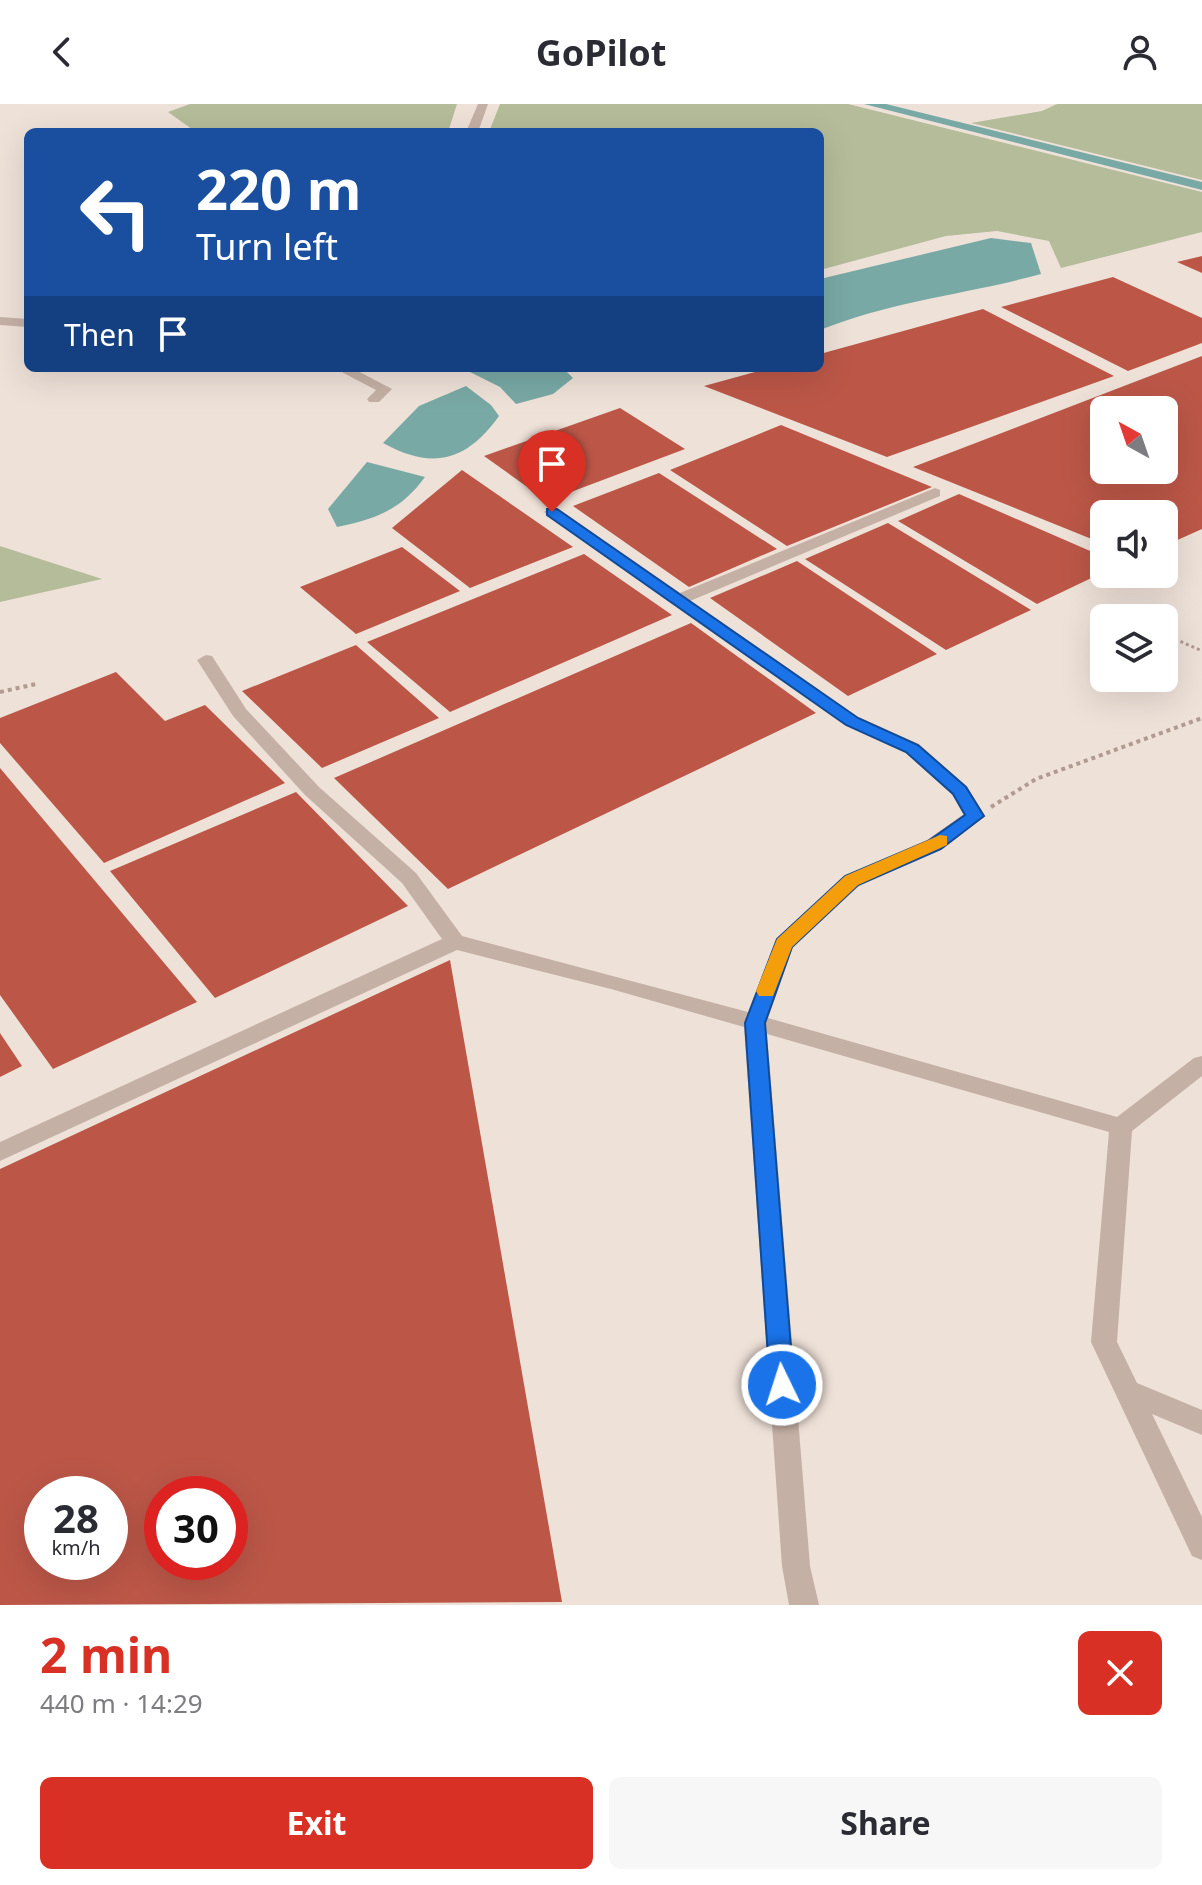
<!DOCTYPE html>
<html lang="en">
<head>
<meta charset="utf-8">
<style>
	body { margin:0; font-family:"Noto Sans",sans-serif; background:#f7f7f7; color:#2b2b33; height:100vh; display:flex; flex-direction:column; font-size:30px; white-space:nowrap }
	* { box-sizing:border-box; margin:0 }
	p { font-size:26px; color:#7c7c81 }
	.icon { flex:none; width:44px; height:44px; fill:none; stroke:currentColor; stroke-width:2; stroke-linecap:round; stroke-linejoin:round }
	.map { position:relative; height:1501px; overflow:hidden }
	.side { display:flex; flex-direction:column; background:#fff; flex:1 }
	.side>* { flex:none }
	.guide { position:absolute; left:24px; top:24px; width:800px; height:244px; border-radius:12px; box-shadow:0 8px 32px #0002; background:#1a4fa0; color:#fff; overflow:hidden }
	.needle { width:52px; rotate:320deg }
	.buttons { position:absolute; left:1090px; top:292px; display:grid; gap:16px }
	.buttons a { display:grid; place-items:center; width:88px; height:88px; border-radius:12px; background:#fff; box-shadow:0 8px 32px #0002; font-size:40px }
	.speed { position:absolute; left:24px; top:1372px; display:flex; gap:16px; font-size:40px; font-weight:700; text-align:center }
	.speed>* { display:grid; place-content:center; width:104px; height:104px; border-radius:50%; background:#fff; box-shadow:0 8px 32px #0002; line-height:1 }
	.speed small { font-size:20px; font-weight:400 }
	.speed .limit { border:12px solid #d22; background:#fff; color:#111 }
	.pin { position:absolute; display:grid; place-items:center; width:68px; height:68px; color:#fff; margin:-82px -34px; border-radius:50% 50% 50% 0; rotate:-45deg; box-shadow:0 0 8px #0007 }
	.pin .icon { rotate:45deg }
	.me { position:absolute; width:88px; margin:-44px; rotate:356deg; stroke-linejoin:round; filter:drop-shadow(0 0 6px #0008) }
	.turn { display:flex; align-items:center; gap:28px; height:168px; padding:0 40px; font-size:36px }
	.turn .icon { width:104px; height:104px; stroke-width:2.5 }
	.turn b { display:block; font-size:56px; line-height:68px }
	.then { display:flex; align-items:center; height:76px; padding:0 40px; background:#0003; gap:16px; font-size:30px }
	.round { display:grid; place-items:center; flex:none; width:84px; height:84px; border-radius:12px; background:#f7f7f7 }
	.head { display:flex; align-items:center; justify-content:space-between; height:136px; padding:0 40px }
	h1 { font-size:48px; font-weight:700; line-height:60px; color:#d93025 }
	.cta { display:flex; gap:16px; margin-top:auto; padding:16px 40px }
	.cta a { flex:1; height:92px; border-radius:12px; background:#d93025; color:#fff; font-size:32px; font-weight:700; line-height:92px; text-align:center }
	.cta a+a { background:#f7f7f7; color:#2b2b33 }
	header { display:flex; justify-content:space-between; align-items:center; height:104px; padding:0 40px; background:#fff; font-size:36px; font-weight:700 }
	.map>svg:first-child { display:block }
</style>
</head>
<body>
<header><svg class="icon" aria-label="back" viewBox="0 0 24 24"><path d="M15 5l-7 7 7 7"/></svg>GoPilot<svg class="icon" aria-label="person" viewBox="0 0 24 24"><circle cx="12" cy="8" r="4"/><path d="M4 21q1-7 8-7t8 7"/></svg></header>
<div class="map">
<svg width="1202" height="1501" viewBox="0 0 1202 1501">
	<rect width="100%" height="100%" fill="#eee1d8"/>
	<path fill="#b4bc99" d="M190 0H457L448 28H196L168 8Z
		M500 0H848L1202 88V128L1061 164 1049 137 997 127 946 132 820 166V28H489Z
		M1057 0H1202V76L971 19 1042 7Z
		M0 442 3 443 102 475 0 498Z"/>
	<path fill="#79a9a5" d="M991 134 1031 139 1041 170C968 190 891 197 820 226V175Z
		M462 264H563L573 274 553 290 516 300 500 283Z
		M466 282 491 301 499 312C466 358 432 366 383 339L419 302Z
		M367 358 425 373C401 406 376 415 337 423L328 405Z"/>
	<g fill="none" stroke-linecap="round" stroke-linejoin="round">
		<path fill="#79a9a5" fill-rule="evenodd" d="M864 0H886L1202 78V86Z"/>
	</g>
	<path fill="#bc5748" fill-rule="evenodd" d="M1202 152V169L1177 158Z
		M1113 173 1202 214V239L1128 267 1001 203Z
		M983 205 1114 272 887 353 704 282 769 264H820V250Z
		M1202 252V425L1164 442V410H1104V440L913 363ZM1104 306H1164V366H1104Z
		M620 304 685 345 547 397 484 352Z
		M781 321 932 383 787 442 670 366Z
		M462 366 573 443 470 484 392 424Z
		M659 369 777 445 689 483 573 402Z
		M959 390 1104 453V468L1037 500 898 417Z
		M888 419 1031 506 946 546 805 455Z
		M402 443 460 487 356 530 300 483Z
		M584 450 672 511 450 608 367 538Z
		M797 457 937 550 848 592 710 494Z
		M691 519 816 609 448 785 334 674Z
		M356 541 439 614 322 664 242 587Z
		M116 568 165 617 205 601 285 679 104 759 0 639V614Z
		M0 664 197 898 53 965 0 891Z
		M296 688 408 802 215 894 110 767Z
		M450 856 562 1498 0 1501V1065ZM42 1390H110V1458H42ZM162 1390H230V1458H162Z
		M0 929 22 962 0 973Z"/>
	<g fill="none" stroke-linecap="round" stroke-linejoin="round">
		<path stroke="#b19a8f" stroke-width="3" stroke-dasharray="3 3" stroke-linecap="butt" d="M1164 530 1202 547"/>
		<path stroke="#b19a8f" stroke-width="4" stroke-dasharray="4 4" stroke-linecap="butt" d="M0 588 36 580
			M991 703 1036 675 1202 614"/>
		<path fill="#c5b0a5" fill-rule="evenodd" d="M478 0H488L478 28H466Z
			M0 213 28 215V223L0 221Z
			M334 264H352L392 285 379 298H369L367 295 376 286Z
			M935 384 940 386V392L690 497 858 613 919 640 967 683 985 712 941 746 859 782 793 843 768 914 1117 1013 1194 954 1202 952V972L1132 1027 1117 1238 1137 1279 1202 1306V1331L1152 1310 1202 1413V1456L1192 1452 1091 1238 1109 1028 767 930 810 1462 819 1501H789L782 1462 744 923 611 885 457 846 0 1057V1038L442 835 402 779 305 691 233 612 197 556 206 551 212 552 246 605 319 683 416 769 462 832 748 908 777 835 845 772 927 736 964 710 953 691 905 648 846 621 544 408 552 403 558 405 680 489Z"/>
	</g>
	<path fill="#1a73e8" stroke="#114b97" stroke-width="2" d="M547 405H557L858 614 918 641 966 683 984 712 941 745 858 781 792 843 765 919 794 1281 791 1288 782 1292 773 1288 770 1281 745 919 777 835 845 772 928 737 965 711 953 690 906 648 846 621 547 411Z"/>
	<path fill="#f59e0b" d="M940 731 947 732V741L858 781 792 843 773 892H759L756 887 777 835 845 772Z"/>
</svg>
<div class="buttons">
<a><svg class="needle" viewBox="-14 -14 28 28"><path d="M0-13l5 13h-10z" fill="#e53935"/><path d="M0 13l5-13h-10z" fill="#7c7c81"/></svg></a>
<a><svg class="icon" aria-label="sound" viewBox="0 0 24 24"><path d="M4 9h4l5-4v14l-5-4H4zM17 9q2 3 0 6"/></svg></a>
<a><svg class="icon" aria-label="layers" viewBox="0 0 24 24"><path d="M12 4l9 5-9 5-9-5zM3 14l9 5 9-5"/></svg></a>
</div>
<div class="speed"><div>28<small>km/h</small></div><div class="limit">30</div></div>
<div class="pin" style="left:552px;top:408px;background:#d93025"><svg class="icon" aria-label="arrive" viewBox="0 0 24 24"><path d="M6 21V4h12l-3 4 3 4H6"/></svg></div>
<svg class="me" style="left:782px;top:1281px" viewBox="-20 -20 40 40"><circle r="17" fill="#1a73e8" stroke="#fff" stroke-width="3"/><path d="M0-11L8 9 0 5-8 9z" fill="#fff"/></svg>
<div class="guide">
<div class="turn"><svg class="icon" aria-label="left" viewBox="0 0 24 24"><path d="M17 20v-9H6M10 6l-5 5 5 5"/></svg><div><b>220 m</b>Turn left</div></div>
<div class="then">Then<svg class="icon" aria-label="arrive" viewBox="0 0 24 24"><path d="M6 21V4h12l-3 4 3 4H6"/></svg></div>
</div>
</div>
<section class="side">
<div class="head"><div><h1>2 min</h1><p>440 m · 14:29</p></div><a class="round" style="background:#d93025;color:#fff"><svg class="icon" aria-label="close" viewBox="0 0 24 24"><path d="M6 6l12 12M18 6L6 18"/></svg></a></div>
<div class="cta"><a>Exit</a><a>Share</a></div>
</section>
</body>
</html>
